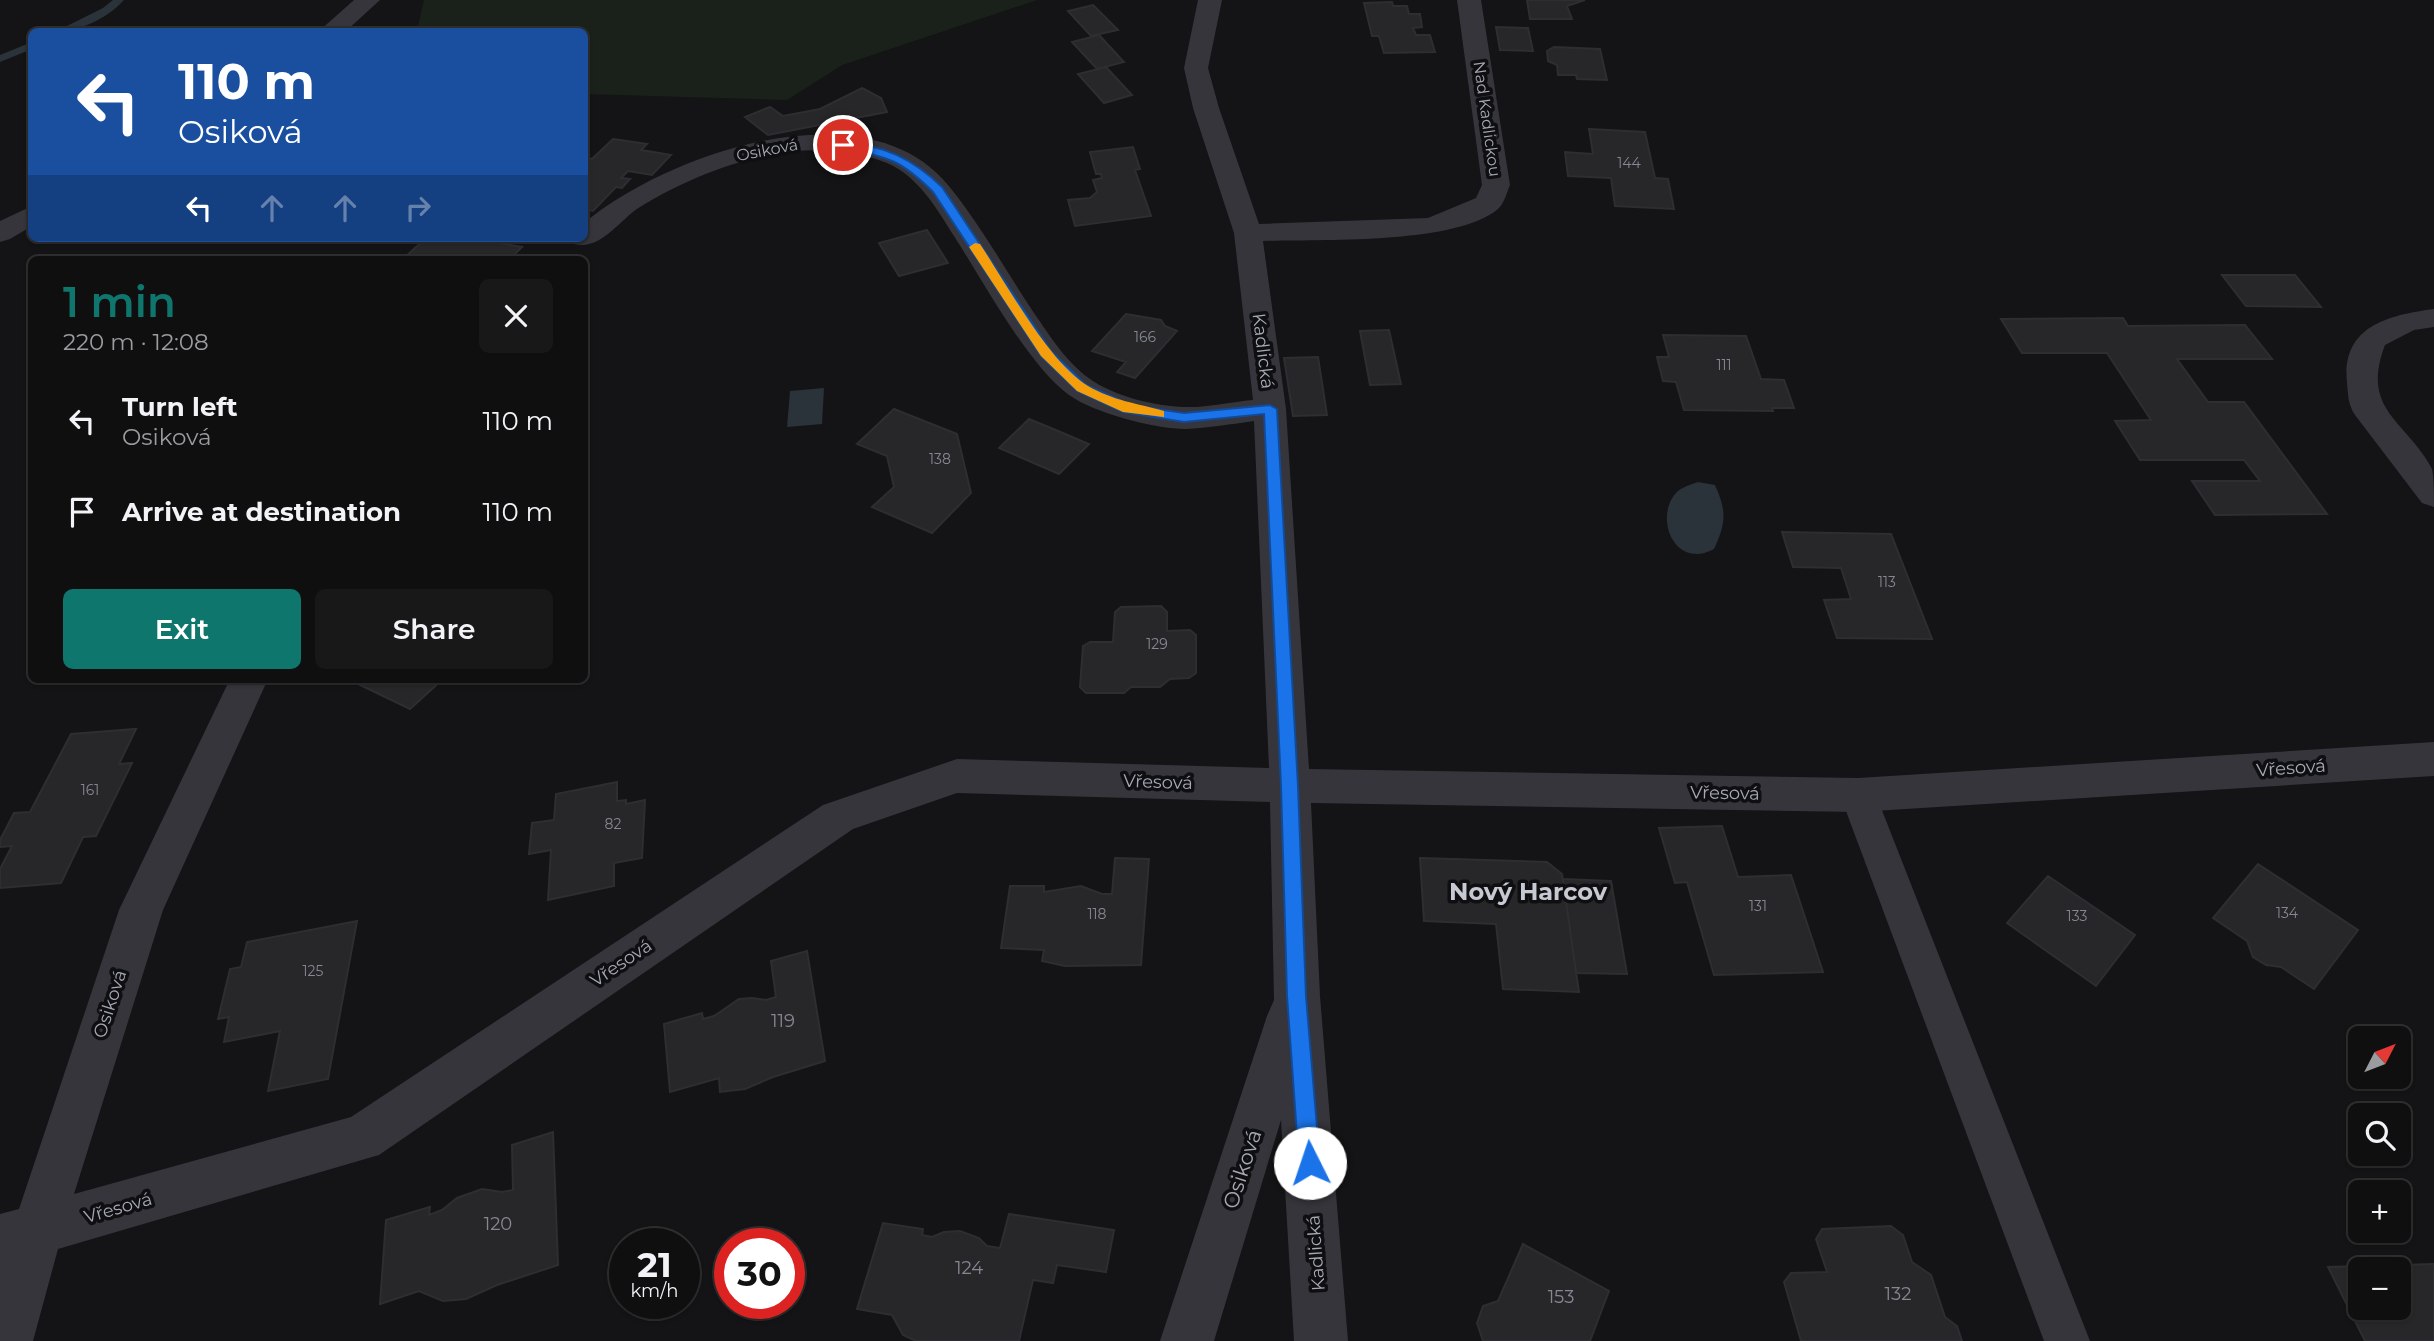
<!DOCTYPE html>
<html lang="en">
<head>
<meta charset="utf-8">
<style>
	body { margin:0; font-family:Montserrat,sans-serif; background:#181819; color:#f1f3f6; height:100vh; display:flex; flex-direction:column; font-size:26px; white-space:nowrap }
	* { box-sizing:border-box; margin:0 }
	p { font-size:23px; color:#9b9c9f }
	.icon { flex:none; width:38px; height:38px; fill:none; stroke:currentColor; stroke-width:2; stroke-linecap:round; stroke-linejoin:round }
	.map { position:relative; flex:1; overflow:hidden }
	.drawer { position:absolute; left:28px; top:256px; width:560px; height:427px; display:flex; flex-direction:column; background:#0f0f10; border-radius:10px; box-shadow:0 2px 5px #0004,0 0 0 2px #2f2f30 }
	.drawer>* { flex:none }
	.top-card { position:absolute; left:28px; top:28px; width:560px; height:214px; border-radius:10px; box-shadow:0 2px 5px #0004,0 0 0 2px #2f2f30; background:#1a4fa0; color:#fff; overflow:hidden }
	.needle { width:46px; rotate:48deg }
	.fabs { position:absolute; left:2348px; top:1026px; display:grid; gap:14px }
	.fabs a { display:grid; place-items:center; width:63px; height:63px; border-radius:10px; background:#0f0f10; box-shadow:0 2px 5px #0004,0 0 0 2px #2f2f30; font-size:35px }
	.speed { position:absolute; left:609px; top:1228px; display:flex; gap:14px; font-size:35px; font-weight:700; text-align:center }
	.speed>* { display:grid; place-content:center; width:91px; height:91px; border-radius:50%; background:#0f0f10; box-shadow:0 2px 5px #0004,0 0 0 2px #2f2f30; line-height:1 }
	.speed small { font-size:18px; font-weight:400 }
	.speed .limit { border:10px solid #d22; background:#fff; color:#111 }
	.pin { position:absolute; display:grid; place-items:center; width:60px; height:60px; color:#fff; margin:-30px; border:4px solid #fff; border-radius:50%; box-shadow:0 2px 7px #0007 }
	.me { position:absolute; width:77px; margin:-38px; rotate:356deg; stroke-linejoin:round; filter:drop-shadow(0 0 5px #0008) }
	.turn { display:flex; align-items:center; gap:24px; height:147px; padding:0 35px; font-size:32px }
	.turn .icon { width:91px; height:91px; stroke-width:2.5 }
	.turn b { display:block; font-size:49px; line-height:60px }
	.lanes { display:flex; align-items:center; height:66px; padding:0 35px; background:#0003; justify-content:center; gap:35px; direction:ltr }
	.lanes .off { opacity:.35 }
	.round { display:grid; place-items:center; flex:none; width:74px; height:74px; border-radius:10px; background:#181819 }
	.overview { display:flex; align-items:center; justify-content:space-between; height:119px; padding:0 35px }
	h1 { font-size:42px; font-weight:600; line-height:52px; color:#0f766e }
	.cta { display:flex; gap:14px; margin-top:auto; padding:14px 35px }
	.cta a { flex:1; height:80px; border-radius:10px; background:#0f766e; color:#fff; font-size:28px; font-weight:600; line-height:80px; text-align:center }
	.cta a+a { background:#181819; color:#f1f3f6 }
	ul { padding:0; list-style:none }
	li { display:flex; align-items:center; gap:21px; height:91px; padding:0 35px }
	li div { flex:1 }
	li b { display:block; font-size:26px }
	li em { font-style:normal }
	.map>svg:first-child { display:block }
</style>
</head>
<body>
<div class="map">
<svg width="2434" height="1341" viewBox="0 0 2434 1341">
	<rect width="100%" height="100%" fill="#141416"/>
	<path fill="#1a211b" d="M424 0H1037L842 65 787 100 585 94 584 32 417 31Z"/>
	<path fill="#2a323a" d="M824 388 822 424 787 427 790 391Z
		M1698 482 1715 485C1727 512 1726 523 1714 549 1710 551 1703 554 1698 554 1667 555 1657 510 1678 491 1683 487 1692 484 1698 482Z"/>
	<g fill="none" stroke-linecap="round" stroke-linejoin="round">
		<path fill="#2a323a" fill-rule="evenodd" d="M113 0H124C108 18 79 32 55 32L103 8Z
			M32 42V49L0 62V55Z"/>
	</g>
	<path fill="#27272a" stroke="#2e2e32" stroke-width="2" fill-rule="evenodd" d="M1527 0H1585L1567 6 1572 19H1530Z
		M1392 2 1393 6H1407L1409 14H1420L1422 27 1413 28 1416 35H1430L1435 52 1384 53 1379 36H1372L1364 3Z
		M1093 5 1118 30 1091 36 1068 11Z
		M1496 27 1528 28 1533 51 1500 50Z
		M1099 35 1124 62 1097 69 1072 42Z
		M1554 47 1600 49 1607 80 1577 79 1576 75H1558L1557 65 1548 61 1547 51Z
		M1106 67 1132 95 1104 103 1078 74Z
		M862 88 881 98 887 112 768 135 745 117 770 107 783 116 820 109Z
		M1589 129 1645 132 1655 178 1668 179 1674 209 1615 206 1611 178 1568 176 1565 152 1593 154Z
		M613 139 647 144 641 150 671 155 652 175 628 171 621 178 630 179 622 188 616 187 593 211 584 209V157L592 159Z
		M1133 147 1140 169 1135 170 1151 216 1075 226 1068 200 1090 198 1097 192 1093 180 1102 178 1101 174H1096L1090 152Z
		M927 230 948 263 899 276 879 243Z
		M426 238H469L522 247 510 259H403Z
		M2222 275H2295L2321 307 2246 306Z
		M1126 314 1161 320 1165 326 1177 331 1135 378 1117 372 1126 362 1092 351Z
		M2123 318 2128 326 2245 325 2272 359H2177L2208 402H2244L2327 514 2215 515 2192 481H2260L2244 460H2140L2115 421 2151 420 2107 353H2022L2001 319Z
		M1389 330 1401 384 1370 385 1360 331Z
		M1663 335 1746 336 1761 379 1784 380 1794 408H1772L1773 411 1684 410 1676 382 1663 381 1657 357H1669Z
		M1318 357 1327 415 1293 416 1284 358Z
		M894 409 957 434 971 493 932 533 872 507 894 487 887 456 857 444Z
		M1029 419 1051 428 1089 444 1059 474 999 448Z
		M1782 532 1891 534 1932 639 1837 638 1824 600 1851 599 1841 568 1793 567Z
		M1161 606 1167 612V631L1190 630 1196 635V673L1189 678 1170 679 1160 687H1131L1124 693H1086L1080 687 1083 646 1090 642H1113L1115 612 1121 607Z
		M313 679H443L410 709 354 682 310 684Z
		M136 729 119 764 132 763 96 836 83 837 61 883 0 888V869L12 846 0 847V840L14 813 30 812 71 734Z
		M617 782V801L626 800V804L645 800 642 858 614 863V886L548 900 551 850 529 854 532 823 554 820 556 794Z
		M1722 826 1738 877 1791 875 1823 972 1714 975 1687 882 1675 883 1659 828Z
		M1115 858 1149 859 1141 965 1065 966 1042 961 1044 950 1001 948 1010 886H1044V892L1081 886 1102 894H1112Z
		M1420 858 1547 862 1562 874 1579 992 1503 989 1496 924 1424 921Z
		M2258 864 2358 930 2314 989 2281 967 2266 965 2253 957 2247 941 2213 918Z
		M2048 876 2135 935 2096 986 2007 923Z
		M1563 879 1611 881 1627 974 1576 973Z
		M357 921 328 1079 268 1091 280 1031 224 1042 229 1017 218 1019 230 969 241 967 247 942Z
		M807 951 825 1061 773 1077 745 1089 720 1092 719 1078 670 1092 664 1024 702 1013 703 1019 714 1016 739 999 752 998 766 1000 776 997 771 961Z
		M553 1132 558 1265 497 1285 466 1299 443 1301 419 1291 380 1304 386 1220 430 1207 429 1215 442 1210 457 1198 482 1189 502 1192 513 1190 512 1145Z
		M1009 1214 1114 1230 1106 1272 1057 1265 1053 1283 1033 1280 1019 1341H916L903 1335 892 1315 857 1309 883 1223 923 1229 922 1235 932 1237 944 1232 960 1231 979 1238 987 1246 1000 1248Z
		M1891 1226 1903 1235 1912 1262 1931 1275 1945 1317 1957 1326 1962 1341H1801L1784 1282 1791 1273 1827 1272 1816 1239 1822 1229Z
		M1523 1244 1609 1291 1590 1341H1483L1477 1323 1483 1306 1498 1301Z
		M2434 1264V1341H2365L2328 1267ZM2361 1269H2399V1307H2361Z"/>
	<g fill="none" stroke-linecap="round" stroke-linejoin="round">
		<path fill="#35353b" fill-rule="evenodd" d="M1858 780 1871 784 1876 795 2090 1341H2044L1840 795 1845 784Z"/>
		<path fill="#35353b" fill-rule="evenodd" d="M354 0H380L345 32H318Z
			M1198 0H1222L1208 68 1219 108 1259 224 1428 218 1476 198 1482 185 1457 0H1481L1510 185C1507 192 1504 204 1498 209 1455 245 1320 239 1263 241L1286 409 1309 769 1858 778 2434 742V776L1858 812 1311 803 1320 996 1348 1341H1294L1281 1120 1214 1341H1160L1267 1016 1274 1000 1270 802 957 793 853 829 379 1155 58 1249 33 1341H0V1214L19 1209 119 910 230 679H268L163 910 74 1194 351 1117 823 805 957 759 1269 768 1254 421C1232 424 1208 428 1186 429 1155 429 1094 413 1069 395 1028 365 983 281 954 236 937 209 919 177 887 163 809 130 708 165 640 207 619 220 601 251 574 244L570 238H584V223C666 154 866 84 948 185 980 224 1006 271 1034 313 1050 336 1068 365 1093 381 1118 397 1155 406 1184 407 1206 408 1230 402 1253 400L1234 233 1193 108 1184 68Z
			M32 206V226L10 239 0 242V221Z
			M2434 309V327L2414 330 2385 345C2360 411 2406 420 2432 469 2434 478 2434 496 2434 507L2422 503 2355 415C2348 405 2348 394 2347 383 2341 326 2389 315 2434 309Z"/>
	</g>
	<path fill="#1a73e8" stroke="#114b97" stroke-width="2" d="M843 142C884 145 913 159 942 187L1051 351 1086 385 1131 405 1184 413 1270 405 1277 409 1298 786 1306 996 1320 1163 1317 1171 1310 1174 1302 1171 1299 1163 1287 996 1281 786 1264 414 1184 422 1123 412 1077 391 1041 356 933 192C898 157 886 157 839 148V143Z"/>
	<path fill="#f59e0b" d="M975 243 980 244C1006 283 1049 363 1088 386 1114 401 1136 403 1164 411V417L1123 412 1077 391 1041 356 969 247Z"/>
	<g text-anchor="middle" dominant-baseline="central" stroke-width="7" stroke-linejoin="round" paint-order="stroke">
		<g font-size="14" fill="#858892">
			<text x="1629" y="163">144</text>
			<text x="1145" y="337">166</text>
			<text x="1724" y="365">111</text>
			<text x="940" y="459">138</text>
			<text x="1887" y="582">113</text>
			<text x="1157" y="644">129</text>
			<text x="90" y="790">161</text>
			<text x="613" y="824">82</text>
			<text x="1758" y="906">131</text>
			<text x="2287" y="913">134</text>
			<text x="1097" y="914">118</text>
			<text x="2077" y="916">133</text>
			<text x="313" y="971">125</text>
		</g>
		<g font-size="16" fill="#a5a9b6" stroke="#0f0f11">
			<text transform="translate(1487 119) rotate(82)">Nad Kadlickou</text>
			<text transform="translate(767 150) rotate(-11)">Osiková</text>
		</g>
		<g font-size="18" fill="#a5a9b6" stroke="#0f0f11">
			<text transform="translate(1263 351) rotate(83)">Kadlická</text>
			<text transform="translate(2291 768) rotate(-4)">Vřesová</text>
			<text transform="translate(1158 782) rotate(2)">Vřesová</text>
			<text transform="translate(1725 793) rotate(1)">Vřesová</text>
			<text transform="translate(621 963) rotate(-34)">Vřesová</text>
			<text transform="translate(110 1004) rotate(-72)">Osiková</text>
			<text transform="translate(118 1208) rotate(-16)">Vřesová</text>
			<text transform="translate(1316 1253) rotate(-94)">Kadlická</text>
		</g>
		<g font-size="18" fill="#858892">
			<text x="783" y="1021">119</text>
			<text x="498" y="1224">120</text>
			<text x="969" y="1268">124</text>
			<text x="1898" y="1294">132</text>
			<text x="1561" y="1297">153</text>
		</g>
		<g font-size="21" fill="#a5a9b6" stroke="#0f0f11">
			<text transform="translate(1242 1169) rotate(-72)">Osiková</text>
		</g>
		<g font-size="24" font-weight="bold" fill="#c6c9d2" stroke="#0f0f11">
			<text x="1528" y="891">Nový Harcov</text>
		</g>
	</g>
</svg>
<div class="fabs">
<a><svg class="needle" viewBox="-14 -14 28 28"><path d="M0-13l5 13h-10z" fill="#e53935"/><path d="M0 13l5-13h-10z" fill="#9b9c9f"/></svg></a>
<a><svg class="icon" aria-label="search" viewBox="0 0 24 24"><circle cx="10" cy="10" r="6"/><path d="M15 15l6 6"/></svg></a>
<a>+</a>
<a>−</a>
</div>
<div class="speed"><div>21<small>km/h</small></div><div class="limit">30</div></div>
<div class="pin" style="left:843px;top:145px;background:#d93025"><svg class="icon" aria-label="arrive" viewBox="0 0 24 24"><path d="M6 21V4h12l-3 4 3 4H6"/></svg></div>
<svg class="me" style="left:1310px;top:1163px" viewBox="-20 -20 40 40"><circle r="19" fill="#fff"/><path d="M0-13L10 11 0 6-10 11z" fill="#1a73e8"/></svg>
<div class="top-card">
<div class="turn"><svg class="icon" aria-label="left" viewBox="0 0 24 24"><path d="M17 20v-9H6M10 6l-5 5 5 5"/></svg><div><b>110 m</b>Osiková</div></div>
<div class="lanes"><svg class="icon" aria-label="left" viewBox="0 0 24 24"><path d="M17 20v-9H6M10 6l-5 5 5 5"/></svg><svg class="icon off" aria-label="ahead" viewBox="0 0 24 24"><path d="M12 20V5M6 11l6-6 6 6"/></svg><svg class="icon off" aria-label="ahead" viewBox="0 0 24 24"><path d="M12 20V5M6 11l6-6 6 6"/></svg><svg class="icon off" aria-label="right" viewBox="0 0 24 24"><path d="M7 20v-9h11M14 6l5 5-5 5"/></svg></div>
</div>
<section class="drawer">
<div class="overview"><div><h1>1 min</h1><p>220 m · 12:08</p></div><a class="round"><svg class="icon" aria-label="close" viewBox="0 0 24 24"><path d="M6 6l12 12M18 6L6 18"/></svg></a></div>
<ul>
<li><svg class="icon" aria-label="left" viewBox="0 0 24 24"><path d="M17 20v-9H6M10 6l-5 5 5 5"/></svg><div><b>Turn left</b><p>Osiková</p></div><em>110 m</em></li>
<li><svg class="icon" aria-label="arrive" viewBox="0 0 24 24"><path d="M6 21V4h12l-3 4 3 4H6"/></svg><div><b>Arrive at destination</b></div><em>110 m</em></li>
</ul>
<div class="cta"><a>Exit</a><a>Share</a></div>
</section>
</div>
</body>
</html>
